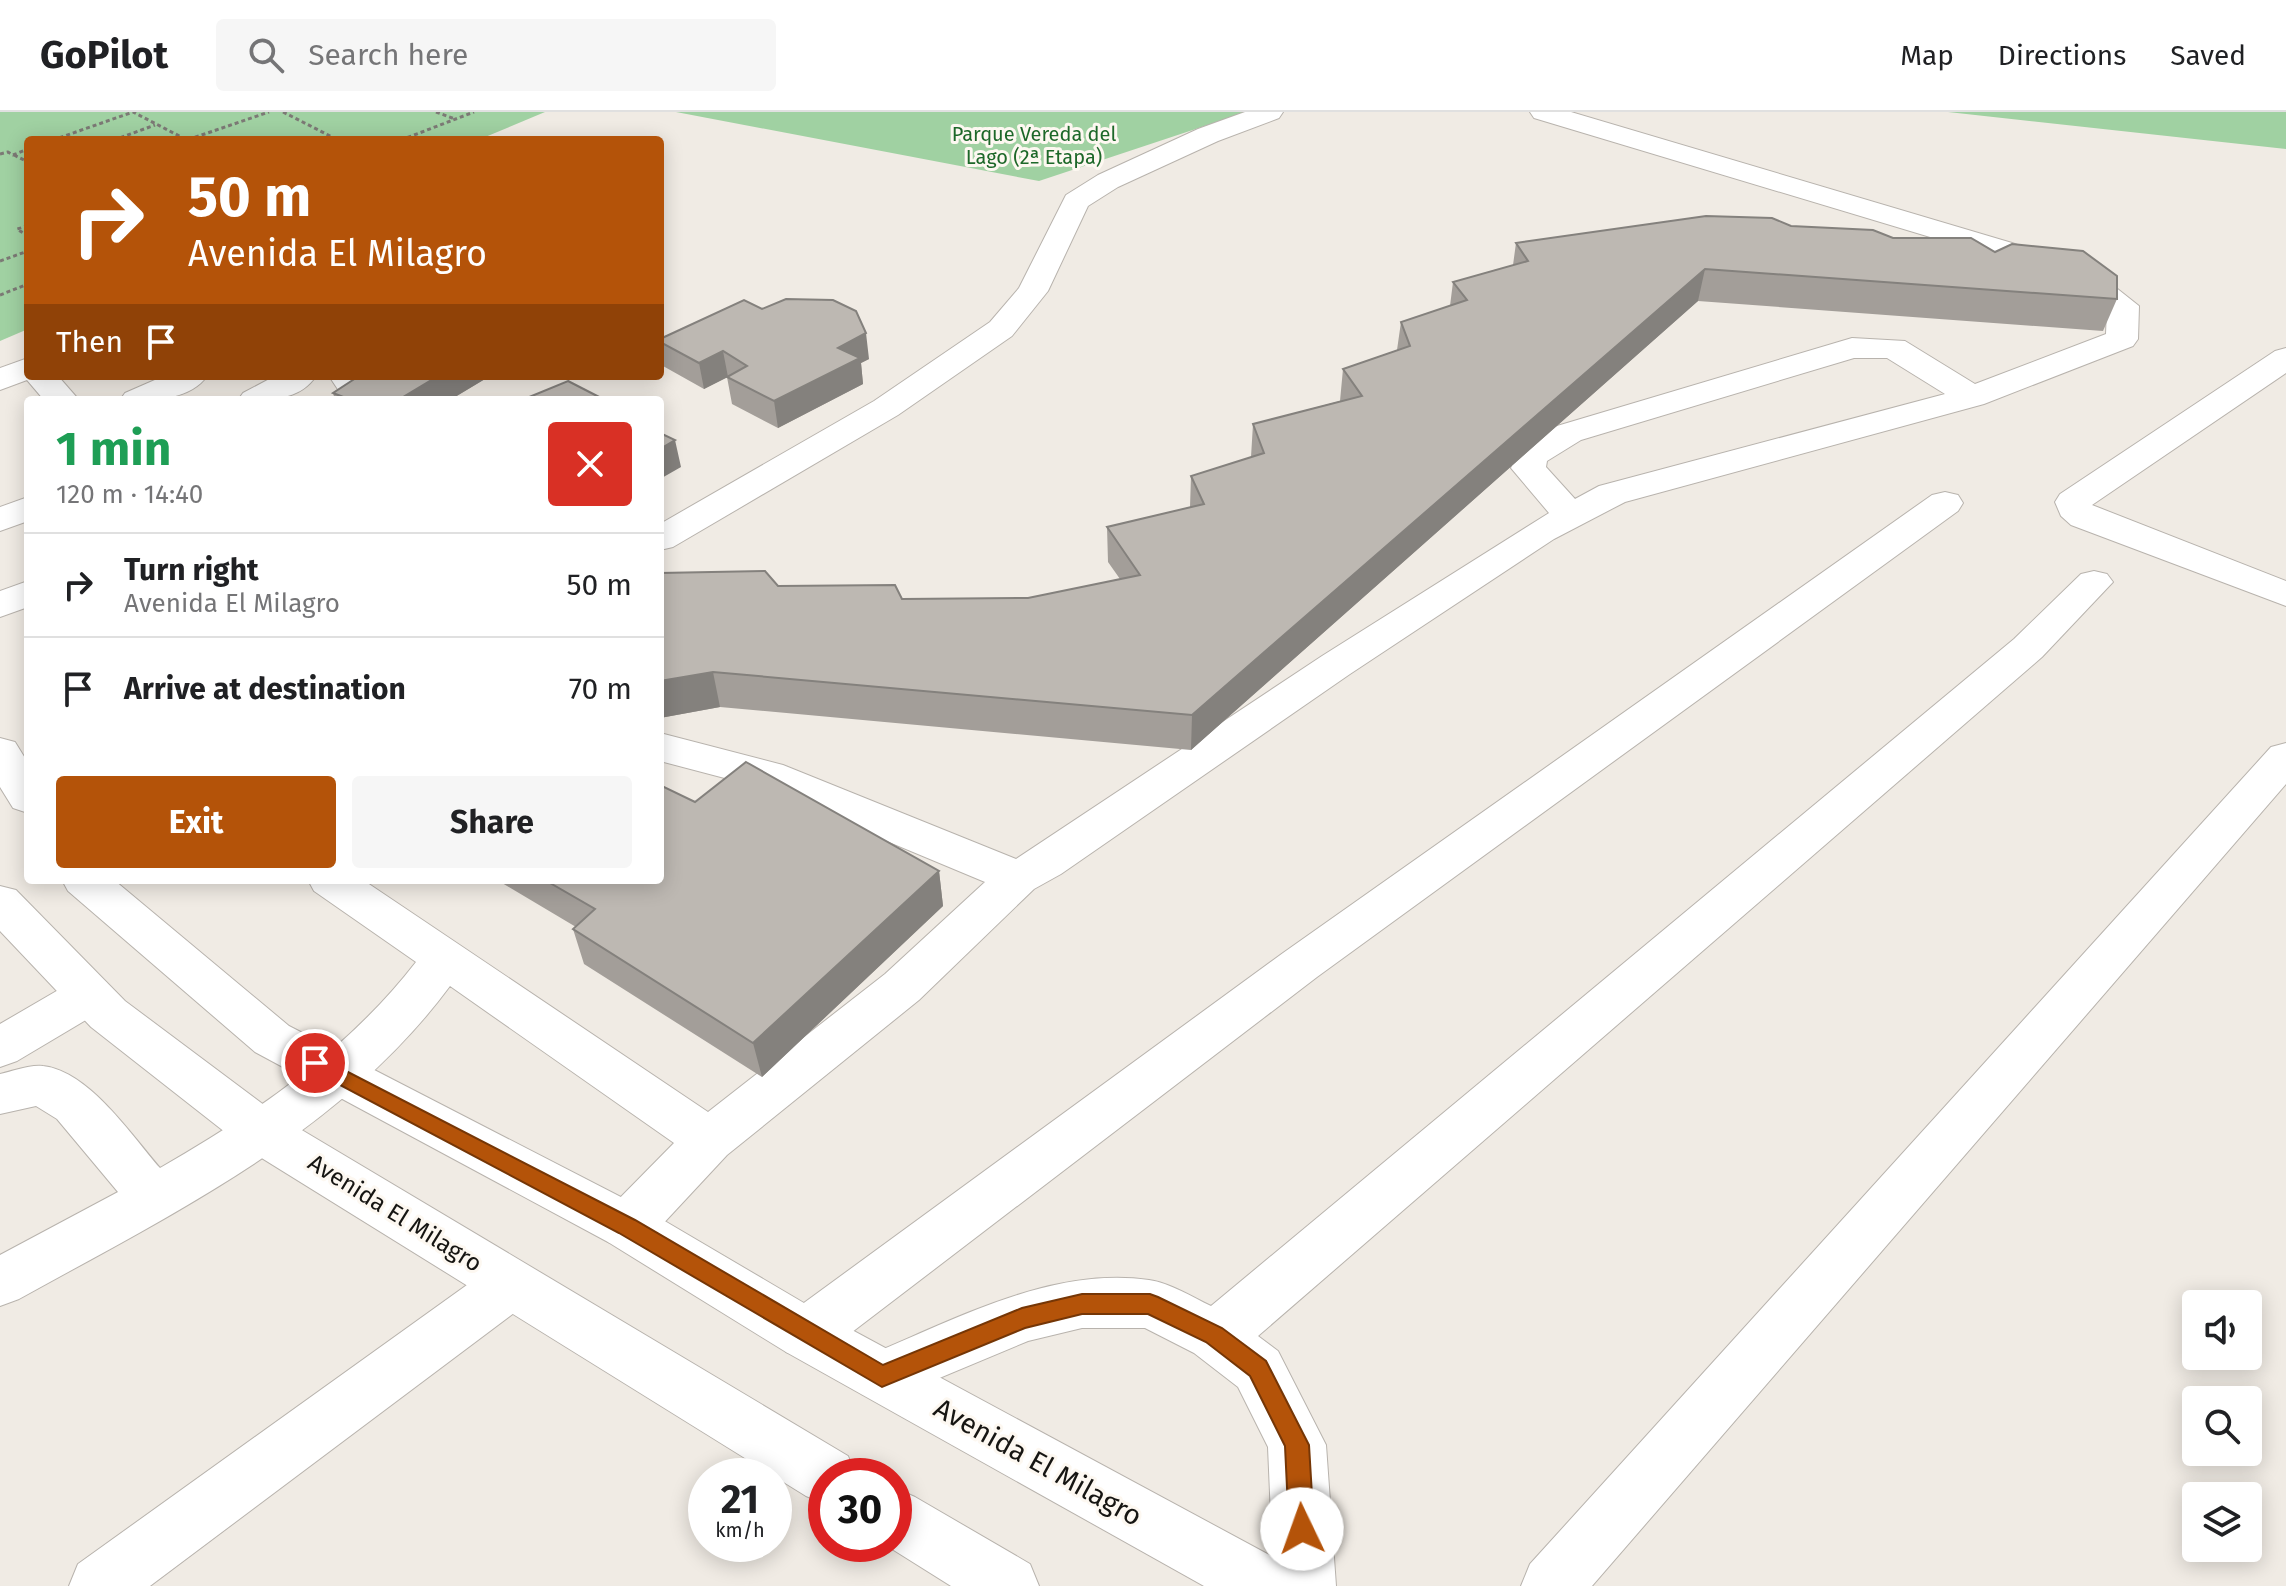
<!DOCTYPE html>
<html lang="en">
<head>
<meta charset="utf-8">
<style>
	body { margin:0; font-family:"Fira Sans",sans-serif; background:#f6f6f6; color:#202124; height:100vh; display:flex; flex-direction:column; font-size:30px; white-space:nowrap }
	* { box-sizing:border-box; margin:0 }
	p { font-size:26px; color:#757577 }
	.icon { flex:none; width:44px; height:44px; fill:none; stroke:currentColor; stroke-width:2; stroke-linecap:round; stroke-linejoin:round }
	.map { position:relative; flex:1; overflow:hidden }
	.sheet { position:absolute; left:24px; top:284px; width:640px; height:488px; display:flex; flex-direction:column; background:#fff; border-radius:8px; box-shadow:0 4px 20px #0003 }
	.sheet>* { flex:none }
	.top-card { position:absolute; left:24px; top:24px; width:640px; height:244px; border-radius:8px; box-shadow:0 4px 20px #0003; background:#b45309; color:#fff; overflow:hidden }
	.fabs { position:absolute; left:2182px; top:1178px; display:grid; gap:16px }
	.fabs a { display:grid; place-items:center; width:80px; height:80px; border-radius:8px; background:#fff; box-shadow:0 4px 20px #0003; font-size:40px }
	.speed { position:absolute; left:688px; top:1346px; display:flex; gap:16px; font-size:40px; font-weight:700; text-align:center }
	.speed>* { display:grid; place-content:center; width:104px; height:104px; border-radius:50%; background:#fff; box-shadow:0 4px 20px #0003; line-height:1 }
	.speed small { font-size:20px; font-weight:400 }
	.speed .limit { border:12px solid #d22; background:#fff; color:#111 }
	.pin { position:absolute; display:grid; place-items:center; width:68px; height:68px; color:#fff; margin:-34px; border:4px solid #fff; border-radius:50%; box-shadow:0 2px 8px #0007 }
	.me { position:absolute; width:88px; margin:-44px; rotate:357deg; stroke-linejoin:round; filter:drop-shadow(0 0 6px #0008) }
	.turn { display:flex; align-items:center; gap:28px; height:168px; padding:0 32px; font-size:36px }
	.turn .icon { width:104px; height:104px; stroke-width:2.5 }
	.turn b { display:block; font-size:56px; line-height:68px }
	.then { display:flex; align-items:center; height:76px; padding:0 32px; background:#0003; gap:16px; font-size:30px }
	.round { display:grid; place-items:center; flex:none; width:84px; height:84px; border-radius:8px; background:#f6f6f6 }
	.headline { display:flex; align-items:center; justify-content:space-between; height:136px; padding:0 32px }
	h1 { font-size:48px; font-weight:700; line-height:60px; color:#1e9e55 }
	.action { display:flex; gap:16px; margin-top:auto; padding:16px 32px }
	.action a { flex:1; height:92px; border-radius:8px; background:#b45309; color:#fff; font-size:32px; font-weight:700; line-height:92px; text-align:center }
	.action a+a { background:#f6f6f6; color:#202124 }
	ul { padding:0; list-style:none }
	li { display:flex; align-items:center; gap:24px; height:104px; padding:0 32px; border-top:2px solid #e0e0e0 }
	li div { flex:1 }
	li b { display:block; font-size:30px }
	li em { font-style:normal }
	header { display:flex; align-items:center; gap:48px; box-sizing:border-box; height:112px; padding:0 40px; background:#fff; border-bottom:2px solid #e0e0e0 }
	header strong { font-size:38px }
	nav { display:flex; gap:44px; margin-inline-start:auto; font-size:28px }
	.search { width:560px; height:72px; background:#f6f6f6; display:flex; align-items:center; gap:20px; box-sizing:border-box; padding:0 28px; border-radius:8px; color:#757577; font-size:30px }
	.map>svg:first-child { display:block }
</style>
</head>
<body>
<header>
<strong>GoPilot</strong>
<div class="search"><svg class="icon" aria-label="search" viewBox="0 0 24 24"><circle cx="10" cy="10" r="6"/><path d="M15 15l6 6"/></svg>Search here</div>
<nav><a>Map</a><a>Directions</a><a>Saved</a></nav>
</header>
<div class="map">
<svg width="2286" height="1474" viewBox="0 0 2286 1474">
	<rect width="100%" height="100%" fill="#f0ebe4"/>
	<path fill="#a0d1a2" d="M0 0H545L478 28H28V217L0 229Z
		M676 0H1247L1039 69Z
		M1948 0H2286V37Z"/>
	<g fill="none" stroke-linecap="round" stroke-linejoin="round">
		<defs>
			<path id="minor" d="M1245 0H1283L1279 6 1218 29 1118 75 1088 94 1048 179 1012 224 898 303 673 435 660 438V412L874 289 990 210 1019 176 1066 83 1098 63 1198 17Z
				M1530 0H1571L2012 131 2100 163 2139 194 2138 227 2133 234 1984 292 1625 390 1554 427 1350 562 1061 762 1034 777 919 888 727 1043 646 1130 627 1137 608 1130 601 1114 608 1098 674 1031 450 874C342 1020 174 1101 19 1187L0 1194V1143L118 1080 57 1007 36 994 0 1002V962C13 959 31 952 43 954 89 959 132 1024 160 1056 256 1001 347 939 416 850L314 779 308 768H363L708 1000 885 862 985 770 755 674 660 649V621L783 653 1016 747 1322 544 1549 401 1511 356 1519 337 1557 314 1852 226 1905 229 1975 272 2106 222 2107 197 2078 175 1990 143 1534 6ZM1854 246H1887L1945 282 1599 374 1575 387 1546 355 1547 349 1581 328Z
				M2286 236V261L2092 393 2286 469V494L2071 413 2061 404 2055 390 2060 382 2275 239Z
				M28 246V264H58L79 288H44L27 268 0 278V256Z
				M164 264H207C189 290 148 288 120 288L125 281Z
				M275 264H316C299 290 266 288 238 288L243 281Z
				M329 264H362L373 279 368 288H334L339 279Z
				M1945 380 1958 383 1963 391 1958 399 1317 865 826 1240 806 1247 786 1240 778 1222 786 1204 1283 841 1932 383Z
				M28 385V409L0 419V395Z
				M2094 459 2107 462 2113 470 2042 545 1258 1224 1278 1239 1326 1333 1336 1474H1274L1268 1335 1238 1275 1194 1241 1145 1216H1082L1028 1229 882 1290 862 1282 854 1264 862 1246C951 1210 1049 1154 1149 1168 1170 1171 1192 1185 1211 1194L2014 527 2081 462Z
				M28 469V495L0 505V479Z
				M2286 631V672L1592 1474H1521L1530 1452 2271 635Z
				M89 865 106 870 113 883 106 896 17 949 0 955V912L72 870Z
				M511 1148 530 1155 538 1172 530 1189 150 1474H69L78 1452 492 1155Z"/>
			<path id="major" d="M0 626 15 630 28 651V701L13 696 0 675Z
				M62 768H114L289 914 646 1098 826 1204 1286 1452 1295 1474H1204L786 1240 608 1130 255 940 68 779Z
				M0 774 16 778 125 889 280 1005 848 1344 856 1364H826V1392L806 1384 244 1035 91 915 0 819Z
				M894 1376 915 1385 1030 1452 1039 1474H951L884 1432H894Z"/>
		</defs>
		<use href="#minor" stroke="#b8b3ad" stroke-width="2"/>
		<use href="#major" stroke="#b8b3ad" stroke-width="2"/>
		<path stroke="#7c7975" stroke-width="3" stroke-dasharray="4 3" stroke-linecap="butt" d="M283 0 338 28
			M436 0 455 7
			M53 28 133 0 187 28 269 0
			M114 28 155 13
			M401 28 474 0
			M0 42 8 40 13 43 28 37
			M14 43 28 50
			M28 114 17 117 28 124
			M0 149 28 139
			M0 183 28 172"/>
		<use href="#minor" fill="#fff" fill-rule="evenodd"/>
		<use href="#major" fill="#fff" fill-rule="evenodd"/>
	</g>
	<path fill="#a39e99" d="M1791 114 1995 140 2117 187 2103 219 1698 189 1191 638 720 595 660 606 778 474 902 487 1028 486 1120 467 1108 450 1107 415 1190 395 1191 364 1251 345 1253 312 1340 289 1343 257 1397 238 1401 210 1450 194 1453 170 1513 153 1516 131Z
		M762 197 869 247 861 251 863 272 778 316 732 292 727 265 704 277 663 254 660 239V227Z
		M359 264H490L450 288H335L333 281Z
		M695 690 939 759 943 794 762 965 584 852 573 817 576 815 497 768H660Z"/>
	<path fill="#84817d" d="M1705 157 1698 189 1191 638 1192 603Z
		M866 221 869 247 861 251 863 272 778 316 774 289 838 236Z
		M723 239 728 265 704 277 699 251Z
		M438 264H490L450 288H398Z
		M675 328 681 355 660 367V337Z
		M713 560 720 595 660 606V569Z
		M939 759 943 794 762 965 753 931Z"/>
	<path fill="#bdb8b2" stroke="#84817d" stroke-width="2" d="M1706 104 1772 106 1791 114 1873 118 1893 126H1971L1995 140 2012 132 2083 139 2117 164V187L1705 157 1192 603 713 560 660 569V461L765 459 778 474 895 473 902 487 1028 486 1140 463 1107 415 1204 392 1191 364 1264 341 1253 312 1362 284 1343 257 1410 234 1401 210 1467 188 1453 170 1528 149 1516 131Z
		M786 187 833 188 856 199 866 221 838 236 860 246 774 289 727 265 747 254 723 239 699 251 660 230V227L744 188 762 197Z
		M359 264H438L398 288H351L333 281Z
		M568 269 605 288H522Z
		M660 321 675 328 660 337Z
		M746 650 939 759 753 931 573 817 595 797 545 768H660V673L695 690Z"/>
	<path fill="#b45309" stroke="#753606" stroke-width="2" d="M315 943 635 1108 883 1253 1022 1196 1082 1182H1150L1158 1185 1222 1216 1266 1249 1309 1333 1314 1417 1311 1426 1302 1429 1293 1426 1289 1417 1285 1334 1250 1264 1206 1230 1148 1202H1082L1025 1216 882 1275 619 1121 308 956 305 951 308 945Z"/>
	<g text-anchor="middle" dominant-baseline="central" stroke-width="6" stroke-linejoin="round" paint-order="stroke">
		<g font-size="20" fill="#1d6829" stroke="#fdf8f1">
			<text x="1034" y="22">Parque Vereda del<tspan x="1034" dy="23">Lago (2ª Etapa)</tspan></text>
		</g>
		<g font-size="24" fill="#161512" stroke="#fdf8f1">
			<text transform="translate(395 1101) rotate(32)">Avenida El Milagro</text>
		</g>
		<g font-size="28" fill="#161512" stroke="#fdf8f1">
			<text transform="translate(1038 1350) rotate(29)">Avenida El Milagro</text>
		</g>
	</g>
</svg>
<div class="fabs">
<a><svg class="icon" aria-label="sound" viewBox="0 0 24 24"><path d="M4 9h4l5-4v14l-5-4H4zM17 9q2 3 0 6"/></svg></a>
<a><svg class="icon" aria-label="search" viewBox="0 0 24 24"><circle cx="10" cy="10" r="6"/><path d="M15 15l6 6"/></svg></a>
<a><svg class="icon" aria-label="layers" viewBox="0 0 24 24"><path d="M12 4l9 5-9 5-9-5zM3 14l9 5 9-5"/></svg></a>
</div>
<div class="speed"><div>21<small>km/h</small></div><div class="limit">30</div></div>
<div class="pin" style="left:315px;top:951px;background:#d93025"><svg class="icon" aria-label="arrive" viewBox="0 0 24 24"><path d="M6 21V4h12l-3 4 3 4H6"/></svg></div>
<svg class="me" style="left:1302px;top:1417px" viewBox="-20 -20 40 40"><circle r="19" fill="#fff"/><path d="M0-13L10 11 0 6-10 11z" fill="#b45309"/></svg>
<div class="top-card">
<div class="turn"><svg class="icon" aria-label="right" viewBox="0 0 24 24"><path d="M7 20v-9h11M14 6l5 5-5 5"/></svg><div><b>50 m</b>Avenida El Milagro</div></div>
<div class="then">Then<svg class="icon" aria-label="arrive" viewBox="0 0 24 24"><path d="M6 21V4h12l-3 4 3 4H6"/></svg></div>
</div>
<section class="sheet">
<div class="headline"><div><h1>1 min</h1><p>120 m · 14:40</p></div><a class="round" style="background:#d93025;color:#fff"><svg class="icon" aria-label="close" viewBox="0 0 24 24"><path d="M6 6l12 12M18 6L6 18"/></svg></a></div>
<ul>
<li><svg class="icon" aria-label="right" viewBox="0 0 24 24"><path d="M7 20v-9h11M14 6l5 5-5 5"/></svg><div><b>Turn right</b><p>Avenida El Milagro</p></div><em>50 m</em></li>
<li><svg class="icon" aria-label="arrive" viewBox="0 0 24 24"><path d="M6 21V4h12l-3 4 3 4H6"/></svg><div><b>Arrive at destination</b></div><em>70 m</em></li>
</ul>
<div class="action"><a>Exit</a><a>Share</a></div>
</section>
</div>
</body>
</html>
